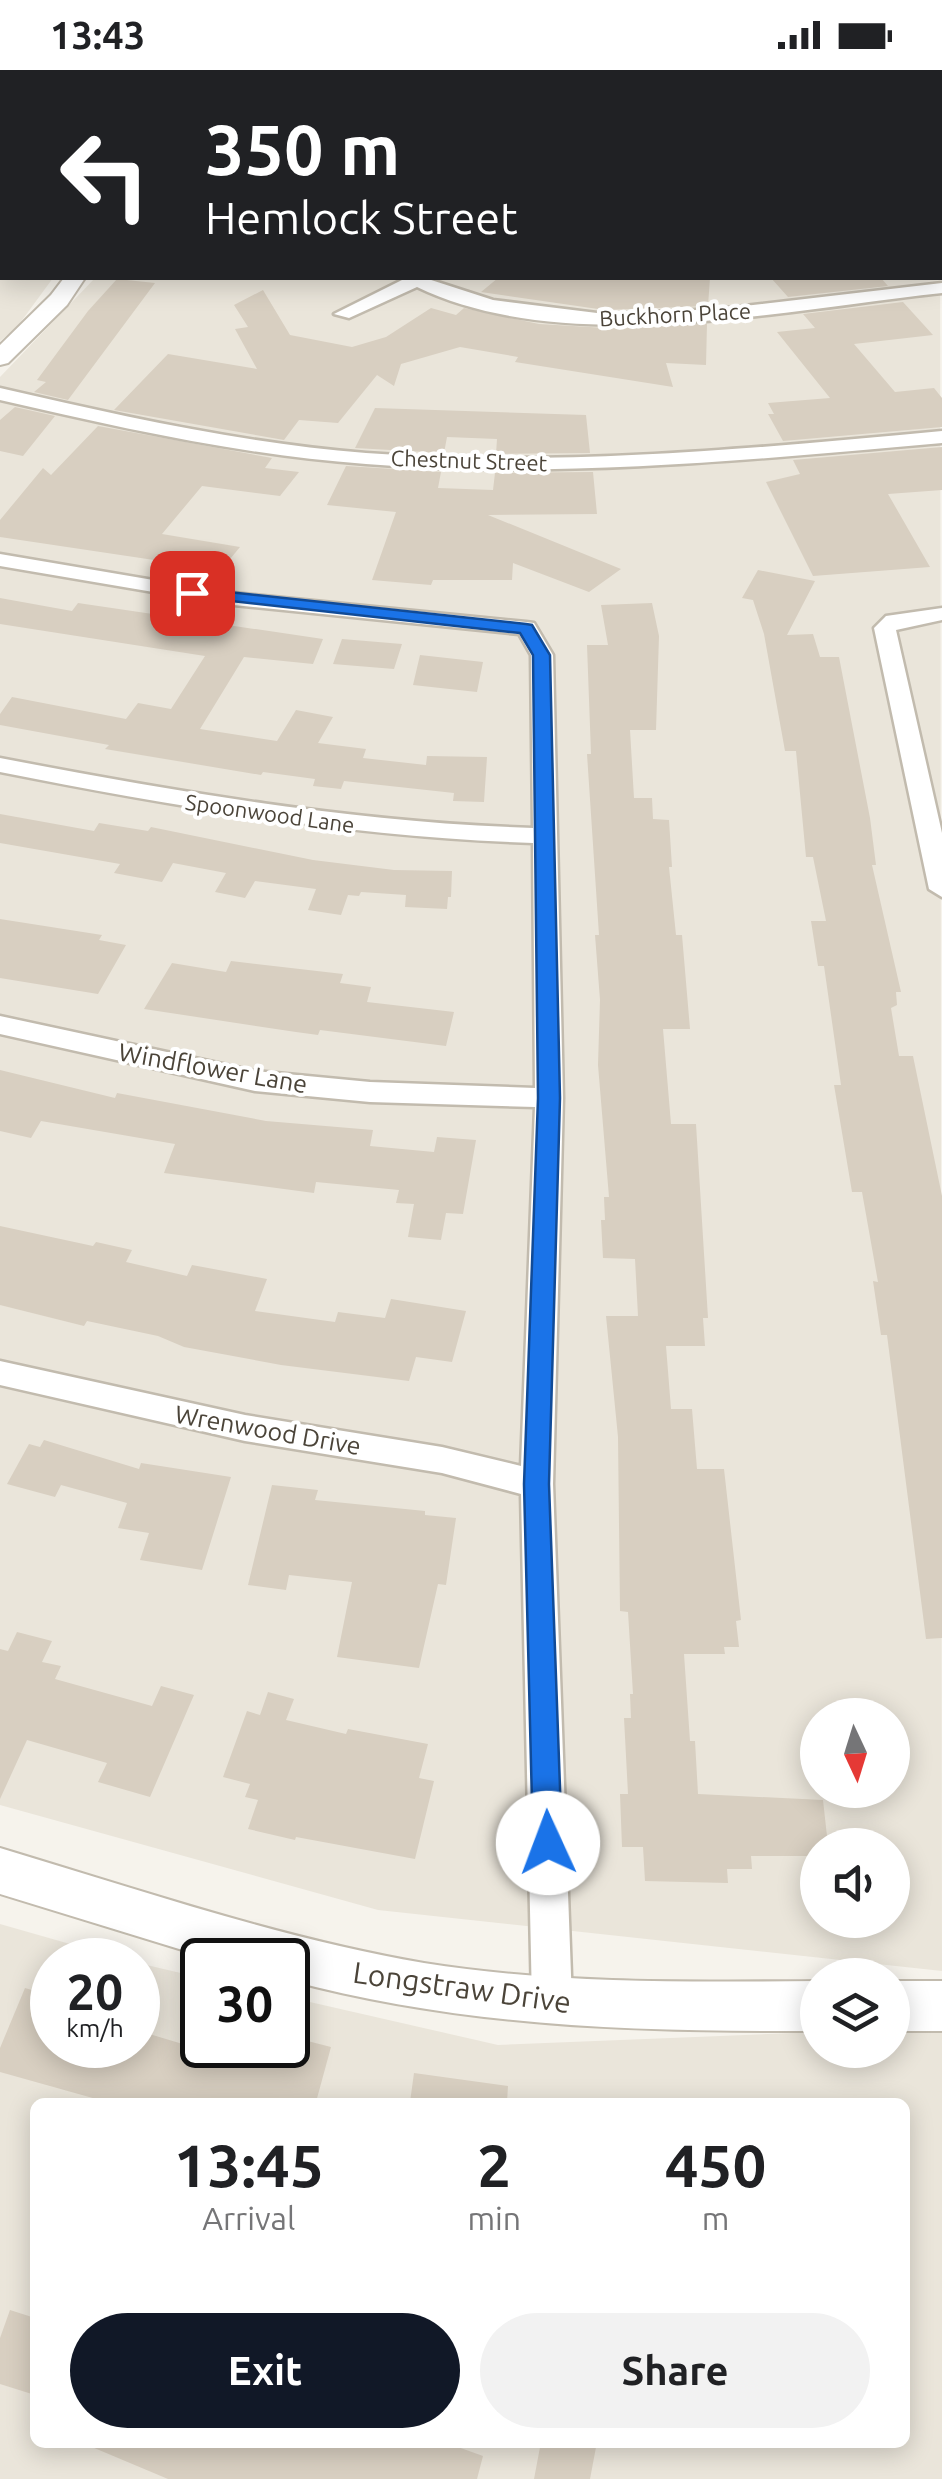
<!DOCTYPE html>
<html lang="en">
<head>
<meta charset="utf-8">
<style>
	body { margin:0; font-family:Ubuntu,sans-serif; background:#f2f2f2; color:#202124; height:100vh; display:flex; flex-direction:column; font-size:38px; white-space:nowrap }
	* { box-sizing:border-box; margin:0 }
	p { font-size:32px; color:#757577 }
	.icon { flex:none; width:55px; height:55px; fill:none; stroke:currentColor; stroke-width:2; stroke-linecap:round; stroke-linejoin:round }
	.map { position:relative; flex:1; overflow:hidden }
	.details { position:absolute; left:30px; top:2028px; width:880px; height:350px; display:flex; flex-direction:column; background:#fff; border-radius:15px; box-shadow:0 5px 25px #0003 }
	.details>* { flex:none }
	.top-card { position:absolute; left:0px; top:0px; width:942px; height:210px; box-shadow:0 5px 25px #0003; background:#202124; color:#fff; overflow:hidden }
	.needle { width:65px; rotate:176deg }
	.controls { position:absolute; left:800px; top:1628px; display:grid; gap:20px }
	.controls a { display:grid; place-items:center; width:110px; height:110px; border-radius:50%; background:#fff; box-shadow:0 5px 25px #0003; font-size:50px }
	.speed { position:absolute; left:30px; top:1868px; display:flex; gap:20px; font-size:50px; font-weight:700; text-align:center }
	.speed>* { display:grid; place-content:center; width:130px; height:130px; border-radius:50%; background:#fff; box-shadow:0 5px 25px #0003; line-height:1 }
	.speed small { font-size:25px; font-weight:400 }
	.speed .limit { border:5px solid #111; border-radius:15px; background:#fff; color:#111 }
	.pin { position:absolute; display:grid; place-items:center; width:85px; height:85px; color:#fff; margin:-42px; border-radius:20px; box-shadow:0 5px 15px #0006 }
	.me { position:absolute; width:110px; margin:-55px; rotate:358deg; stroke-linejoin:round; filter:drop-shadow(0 0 8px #0008) }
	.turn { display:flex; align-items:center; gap:35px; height:210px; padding:0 40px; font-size:45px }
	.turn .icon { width:130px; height:130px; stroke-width:2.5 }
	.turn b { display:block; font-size:70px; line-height:85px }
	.eta { display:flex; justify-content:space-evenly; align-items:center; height:170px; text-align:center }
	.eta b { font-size:60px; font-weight:600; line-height:70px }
	.primary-button { display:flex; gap:20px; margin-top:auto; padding:20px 40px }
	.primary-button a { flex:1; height:115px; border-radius:60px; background:#111827; color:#fff; font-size:40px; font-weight:600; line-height:115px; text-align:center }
	.primary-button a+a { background:#f2f2f2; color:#202124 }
	.status { display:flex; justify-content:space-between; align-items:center; height:70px; padding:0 50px; background:#fff; direction:ltr }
	.status svg { height:28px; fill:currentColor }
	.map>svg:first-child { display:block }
</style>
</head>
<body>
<div class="status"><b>13:43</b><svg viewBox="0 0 49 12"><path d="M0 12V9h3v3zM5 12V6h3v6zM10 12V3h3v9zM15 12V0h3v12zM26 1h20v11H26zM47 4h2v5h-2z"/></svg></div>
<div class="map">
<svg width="942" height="2409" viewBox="0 0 942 2409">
	<rect width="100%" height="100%" fill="#f6f3ec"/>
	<path fill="#eae5da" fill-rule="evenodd" d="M0 16 2 208H53L17 257 0 271Z
		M940 98 942 1901 378 1840 0 1735V307L95 208H940ZM818 1645H892V1720H818ZM818 1775H892V1850H818Z
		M0 1854 126 1890H52V1975H138V1893L202 1908V1975H288V1927L498 1975 817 1962 818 1980H892L893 1959 942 1957V2409H0ZM35 2032H905V2372H35Z"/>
	<path fill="#d8cfc1" d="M498 208H710L708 236 605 240 481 222Z
		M771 208H881L888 216 788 227Z
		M117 209 155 213 68 330 34 322 46 312 37 310 88 241Z
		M263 220 290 265 352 277 386 267 431 238 456 245 464 238 539 254 606 258 707 254 706 295 666 293 673 317 515 292 518 287 460 277 401 294 394 316 377 305 338 353 299 350 284 370 114 340 168 284 257 299 235 259 248 257 234 235Z
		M903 232 933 265 854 274 895 322 934 318 942 328V357L783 371 768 344H774L768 333 830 328 777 262 815 258 803 244Z
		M15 337 55 346 23 386 0 381V350Z
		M375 338 586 345 590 383 496 384 497 369 447 367 444 383 355 378Z
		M98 356 272 388 265 398 299 402 280 426 202 416 162 464 240 477 221 500 0 467V450L43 398 51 405Z
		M942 377V420L888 424 930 497 813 506 766 412 800 404 793 390Z
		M346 396 441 402 438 418 493 420 495 403 593 402 597 444 488 445 621 499 589 522 513 493 512 510H433L431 515 372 510 396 442 327 435Z
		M758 500 815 511 787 565 813 564 820 587H839L870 748 876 795H872L901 922H896L897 935 891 938 899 986H913L942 1126V1568L926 1569 887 1265H881L873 1211 878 1212 862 1122H852L834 1015H841L824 896H818L811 851H826L813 787H806L796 681H785L764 564 753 530 742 528Z
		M0 528 72 541 78 533 323 569 313 594 244 587 200 659 277 671 296 640 333 647 318 673 366 679 363 688 426 695 427 686 487 687 484 732 453 731 454 723 344 711 341 719 313 716 315 709 263 702 261 705 105 679 109 675 0 655V644L12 627 126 649 138 633 171 639 205 586 0 554Z
		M652 533 659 566 656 660H630L634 728H652L653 749 669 750 672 797H669L676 865H682L690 959H663L671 1054H696L708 1248H703L705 1276H666L671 1339H692L697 1399H724L741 1550 736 1551 739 1577H724L725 1584H684L690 1671H695L698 1724 823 1730 828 1775H818V1786H751L752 1799H727L728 1813 645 1811 643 1777H622L620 1724H628L624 1648H631L630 1624H633L628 1542 620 1541 618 1367 606 1246H638L635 1189 603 1188 601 1150H605L604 1127H609L598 995 600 930 595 865H599L587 684H591L587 575H608L601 535Z
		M342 569 402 574 394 599 333 594Z
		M420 585 483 592 477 622 413 615Z
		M0 744 94 761 99 753 148 761 151 757 313 790 394 800 452 801 451 827H448L447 839 405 837 406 825 361 822 359 826 348 825 341 845 308 840 316 819 255 811 245 828 215 822 226 803 173 793 162 812 114 803 120 794 0 773Z
		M0 849 102 865 99 870 126 875 98 924 0 908Z
		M231 891 343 904 340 913 371 917 367 932 454 942 446 976 320 960 318 965 296 962 144 939 172 893 226 902Z
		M0 1000 115 1028 117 1023 266 1051 373 1060 370 1076 434 1082 437 1067 476 1070 463 1144 446 1143 441 1170 408 1167 414 1134 396 1133 399 1120 316 1112 314 1123 164 1103 175 1074 41 1051 31 1068 0 1061Z
		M0 1156 93 1176 96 1172 132 1180 126 1192 187 1206 192 1195 267 1209 255 1241 335 1252 338 1242 385 1248 391 1229 466 1241 452 1292 416 1287 409 1311 281 1295 184 1277 158 1266 87 1251 84 1256 0 1235Z
		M44 1370 139 1399 141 1393 231 1407 202 1500 140 1490 149 1463 118 1458 127 1433 61 1415 55 1427 7 1414 29 1374 40 1377Z
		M272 1415 318 1420 315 1430 425 1441V1445L456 1448 446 1515 438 1514 419 1598 337 1587 352 1512 289 1505 286 1520 248 1515Z
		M17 1562 52 1571 42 1592 61 1596 55 1609 152 1636 161 1616 194 1625 150 1727 98 1712 107 1693 27 1670 0 1729V1579L8 1581Z
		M268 1622 294 1629 286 1650 346 1664 348 1659 428 1674 419 1708 434 1711 415 1789 296 1767 295 1770 248 1759 258 1730 245 1727 250 1714 223 1707 247 1641 260 1645Z
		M25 1918 52 1926V1975H141L146 1963 186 1975H288V1966L331 1977 316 2032H107L0 2002V1978Z
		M414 2003 508 2016 507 2032H410Z
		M10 2240 35 2248V2325L0 2314V2268Z
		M80 2372H444L483 2386 477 2409H168Z
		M541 2372H597L590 2409H534Z"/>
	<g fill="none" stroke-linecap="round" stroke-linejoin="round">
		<defs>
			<path id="service" d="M916 0H924L926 2H918Z
				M940 4H942V8H940Z"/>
			<path id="minor" d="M0 58 2 59V68H0Z
				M940 182H942V194H940Z
				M406 208H425L493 230 605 244 718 239 942 213V223C785 240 564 288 417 217L349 248 334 244Z
				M0 318C121 346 242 373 366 383 558 397 751 379 942 361V373C751 390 558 409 366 394 242 385 121 358 0 330Z
				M0 484 224 522 526 552 534 553 553 585 563 1028 553 1414 572 1932 566 1946 552 1952 538 1946 532 1932 521 1424 442 1403 245 1371 0 1315V1291L245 1345 442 1377 521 1396 535 1037 370 1032 255 1021 0 964V946L255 1001 370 1012 535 1018 533 773C353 767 177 737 0 702V688C177 722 353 752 533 758L531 585 519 564 224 534 0 496Z
				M942 538V550L896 560 942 763V827L929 819 874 558 886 546Z"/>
			<path id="tertiary" d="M144 0H162V2H144Z
				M64 208H85L67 235 8 293 0 295V275L51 225Z
				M0 1778C140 1820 280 1868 424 1893 554 1914 686 1912 818 1911V1961C637 1962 463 1957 288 1910V1890H215L0 1824Z
				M892 1911H942V1961H892Z"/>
			<path id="secondary" d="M261 0H383L260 2Z
				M0 3H2V15H0Z"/>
		</defs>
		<use href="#service" stroke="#c2bbae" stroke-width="5"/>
		<use href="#minor" stroke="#c2bbae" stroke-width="5"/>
		<use href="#tertiary" stroke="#c2bbae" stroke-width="4"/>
		<use href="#secondary" stroke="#d6c79b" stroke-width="5"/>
		<use href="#service" fill="#fff" fill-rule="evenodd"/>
		<use href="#minor" fill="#fff" fill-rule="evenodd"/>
		<use href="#tertiary" fill="#fff" fill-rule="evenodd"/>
		<use href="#secondary" fill="#fff3cd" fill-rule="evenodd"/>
	</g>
	<path fill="#1a73e8" stroke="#114b97" stroke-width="2.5" d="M192 518 526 554 532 555 550 585 560 1028 549 1414 562 1773 558 1782 548 1786 537 1782 533 1773 524 1414 538 1028 533 585 520 563 186 526V520Z"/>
	<g text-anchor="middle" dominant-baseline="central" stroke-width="8" stroke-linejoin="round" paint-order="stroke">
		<g font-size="22" fill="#4b4439" stroke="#fff">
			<text transform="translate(675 244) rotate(-3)">Buckhorn Place</text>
			<text transform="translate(469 390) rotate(2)">Chestnut Street</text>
			<text transform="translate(270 743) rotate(8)">Spoonwood Lane</text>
		</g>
		<g font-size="25" fill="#4b4439" stroke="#fff">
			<text transform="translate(213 998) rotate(10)">Windflower Lane</text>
			<text transform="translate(268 1360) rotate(10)">Wrenwood Drive</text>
		</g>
		<g font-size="30" fill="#4b4439" stroke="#fff">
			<text transform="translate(462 1917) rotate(8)">Longstraw Drive</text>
		</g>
	</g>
</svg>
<div class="controls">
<a><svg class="needle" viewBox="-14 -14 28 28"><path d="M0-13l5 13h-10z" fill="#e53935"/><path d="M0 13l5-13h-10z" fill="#757577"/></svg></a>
<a><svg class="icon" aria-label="sound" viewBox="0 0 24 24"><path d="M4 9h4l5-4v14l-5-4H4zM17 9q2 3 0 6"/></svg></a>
<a><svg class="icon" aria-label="layers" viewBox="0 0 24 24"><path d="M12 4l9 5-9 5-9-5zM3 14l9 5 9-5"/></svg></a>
</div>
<div class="speed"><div>20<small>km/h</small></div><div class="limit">30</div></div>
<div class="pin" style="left:192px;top:523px;background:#d93025"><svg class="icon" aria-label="arrive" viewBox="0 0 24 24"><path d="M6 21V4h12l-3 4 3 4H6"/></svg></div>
<svg class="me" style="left:548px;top:1773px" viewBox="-20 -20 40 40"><circle r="19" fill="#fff"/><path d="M0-13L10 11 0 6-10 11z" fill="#1a73e8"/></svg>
<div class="top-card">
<div class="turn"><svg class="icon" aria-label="left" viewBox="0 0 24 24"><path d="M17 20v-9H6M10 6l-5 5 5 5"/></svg><div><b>350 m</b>Hemlock Street</div></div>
</div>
<section class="details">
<div class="eta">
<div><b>13:45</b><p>Arrival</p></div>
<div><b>2</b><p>min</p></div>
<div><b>450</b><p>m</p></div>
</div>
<div class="primary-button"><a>Exit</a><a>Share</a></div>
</section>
</div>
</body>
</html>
